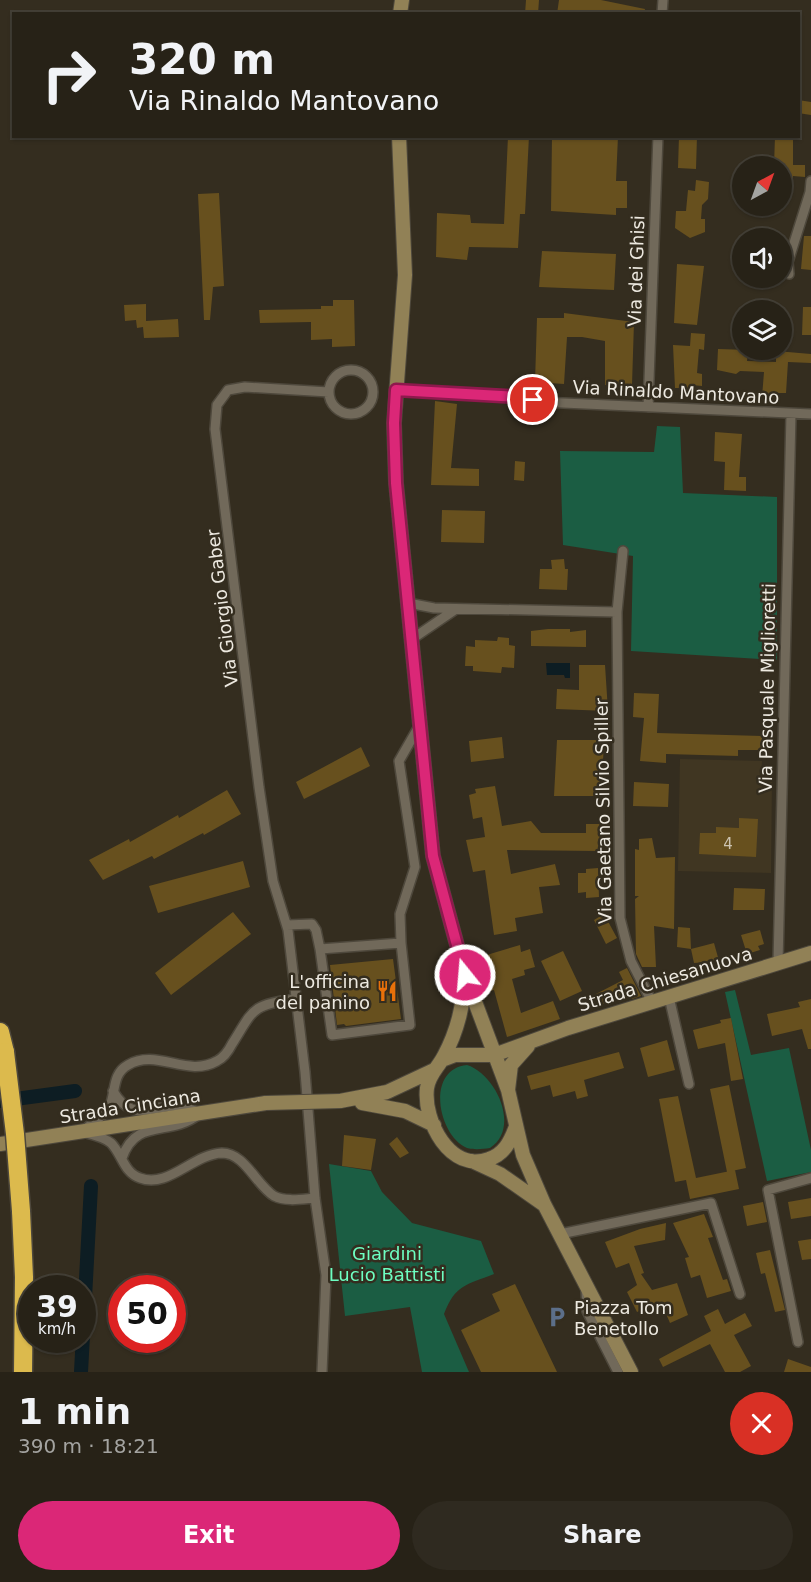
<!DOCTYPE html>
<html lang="en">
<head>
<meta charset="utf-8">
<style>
	body { margin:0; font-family:"DejaVu Sans",sans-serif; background:#2f2a20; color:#f1f3f6; height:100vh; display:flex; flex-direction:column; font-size:22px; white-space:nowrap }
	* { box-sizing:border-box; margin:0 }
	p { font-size:20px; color:#a4a4a1 }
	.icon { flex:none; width:33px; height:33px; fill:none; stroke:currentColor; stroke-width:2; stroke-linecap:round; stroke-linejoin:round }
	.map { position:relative; height:1372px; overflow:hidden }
	.side { display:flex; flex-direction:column; background:#272217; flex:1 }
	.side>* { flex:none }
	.guide { position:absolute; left:12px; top:12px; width:788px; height:126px; border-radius:0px; box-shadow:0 2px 4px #0004,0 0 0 2px #433f36; background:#272217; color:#f1f3f6; overflow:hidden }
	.needle { width:39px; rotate:41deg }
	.buttons { position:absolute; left:732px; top:156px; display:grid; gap:12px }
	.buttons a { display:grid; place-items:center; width:60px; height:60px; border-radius:50%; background:#272217; box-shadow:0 2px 4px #0004,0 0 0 2px #433f36; font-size:30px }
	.speed { position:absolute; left:18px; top:1275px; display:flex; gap:12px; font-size:30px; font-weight:700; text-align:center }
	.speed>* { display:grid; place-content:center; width:78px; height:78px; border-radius:50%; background:#272217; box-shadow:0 2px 4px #0004,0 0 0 2px #433f36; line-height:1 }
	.speed small { font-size:15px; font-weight:400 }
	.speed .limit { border:9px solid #d22; background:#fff; color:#111 }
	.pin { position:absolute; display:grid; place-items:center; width:51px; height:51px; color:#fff; margin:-26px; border:3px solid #fff; border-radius:50%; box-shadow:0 2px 6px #0007 }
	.me { position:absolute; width:66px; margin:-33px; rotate:343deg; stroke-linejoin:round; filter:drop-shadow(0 0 4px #0008) }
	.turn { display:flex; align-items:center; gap:21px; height:126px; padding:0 18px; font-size:27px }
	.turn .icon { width:78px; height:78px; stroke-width:2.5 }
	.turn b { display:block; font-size:42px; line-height:51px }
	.round { display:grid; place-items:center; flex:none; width:63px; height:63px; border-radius:32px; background:#2f2a20 }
	.summary { display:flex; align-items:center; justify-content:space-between; height:102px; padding:0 18px }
	h1 { font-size:36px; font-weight:800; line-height:45px }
	.action { display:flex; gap:12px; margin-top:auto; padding:12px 18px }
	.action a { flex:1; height:69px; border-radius:36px; background:#db2777; color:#fff; font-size:24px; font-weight:800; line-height:69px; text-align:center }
	.action a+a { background:#2f2a20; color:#f1f3f6 }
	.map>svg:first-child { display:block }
</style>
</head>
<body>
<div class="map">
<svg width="811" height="1372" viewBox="0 0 811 1372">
	<rect width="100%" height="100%" fill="#342d1f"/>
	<path fill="#403622" d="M680 759 762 761 761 777H772L771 873 678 871Z"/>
	<path fill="#1b5d43" d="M657 426 680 427 683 493 777 497V660L631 651 633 556 563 545 560 451 654 452Z
		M735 990 751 1055 789 1048 811 1150V1172L767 1181 725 992Z
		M467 1065C496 1074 521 1128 490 1148 483 1149 474 1150 467 1148 438 1136 425 1069 467 1065Z
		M329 1164 371 1171 382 1192 412 1223 481 1241 494 1274C466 1285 455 1285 444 1314L469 1372H422L410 1307 345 1316Z"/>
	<path fill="#0d1d23" d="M546 663H570V678H565L564 675H547Z"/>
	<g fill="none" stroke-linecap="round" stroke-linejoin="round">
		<path stroke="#0d1d23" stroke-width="14" d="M0 1101 75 1091
			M81 1372 91 1186"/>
	</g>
	<path fill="#67501e" d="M526 0H539L538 14H525Z
		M559 0H601L645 9 644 14H557Z
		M798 100 811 102V115L798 113Z
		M508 136H529L525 214H520L518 248 469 247 467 260 436 257 437 213 470 215 471 223 504 224Z
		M552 136H618L616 181H627V208H616V215L551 211Z
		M679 136H697L696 169 678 168Z
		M775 136H793V165H805V177L793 176V182L782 181V166H774Z
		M696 180 709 182 708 199 702 205 701 219H705V232L690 238 675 228 676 211H686L688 190 695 191Z
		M219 193 224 286 213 287 210 320H204L198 194Z
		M804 236H811V270L801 269Z
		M542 251 616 254 614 290 539 287Z
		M677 264 704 266 697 325 674 323Z
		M333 300H354L355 346 332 347V339L311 340V322L260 323 259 310 321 309V306H333Z
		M146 304V321L178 319 179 337 144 338 143 327 137 328 136 320 125 321 124 305Z
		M803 307H811V335H802Z
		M564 313 634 322 632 385H605V341L582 337H567L564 384 535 382 537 318H564Z
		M691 333 705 334 704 350 699 349 697 373 702 374V386L692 385 691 394H680V388H675L673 345 690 346Z
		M718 349 748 350 747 361 776 362V351L811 354V363L788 362 786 393H778V398L762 397 764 372 740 371 736 374 717 370Z
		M435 401 457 404 451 468 479 469V486L431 485Z
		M715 432 742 434 739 477H746V491L724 490 725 462 714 461Z
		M515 461 525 462 524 481 514 480Z
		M442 510 485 511 484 543 441 542Z
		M564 559 565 569H568L567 590 539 589 540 569H552L551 560Z
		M548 629H570V632L586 630V647L531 646V631Z
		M498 637 509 638V645L515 646 514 668 502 667 501 673 473 671V666H465L466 646 475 647V640L497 641Z
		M579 665H605L608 711 556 709 557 689 579 690Z
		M634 693 659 694 657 733 762 736V750H738V756L666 754V763L640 761 644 718 633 717Z
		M502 737 504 758 471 762 469 741Z
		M557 740H604L603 761H600V796H554Z
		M361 747 370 766 304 799 296 782Z
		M634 782 669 784 668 807 633 806Z
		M495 786 502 826 531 821 541 833H586V824H602V846L597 851 507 850 511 874 555 864 560 885 539 887 543 913 515 918 517 931 494 935 485 870 473 872 466 840 485 837 482 817 473 819 469 795 476 793 475 789Z
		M227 790 241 814 204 835 203 833 154 859 152 856 103 880 89 860 129 839 130 842 178 815 179 818Z
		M739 818 758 819 756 857 699 854 700 833H716V827L739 828Z
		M652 838 656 858 675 857 674 929 654 926 656 967H642L636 954 635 899 639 896H635V849L639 850V839Z
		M243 861 250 887 158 913 149 886Z
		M598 868 599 897 586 898V892L578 893V873H586V869Z
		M734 888 765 889 764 910H733Z
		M233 912 251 934 171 995 155 973Z
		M604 914 617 938 606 944 594 920Z
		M678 927 690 928 691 949 677 947Z
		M760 930 764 944 758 946 760 950 747 954 741 935Z
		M714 943 719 961 694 963 691 949Z
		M520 945 521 952 530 949 535 967 524 970 525 975 512 979 521 1013 553 1001 560 1019 507 1037 494 990 490 991 480 957Z
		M563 951 582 991 560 1001 541 961Z
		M393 959 401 1019 346 1026 344 1024 337 1025 330 965Z
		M627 968 641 996 632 999 628 991 599 1006 594 995 623 980 619 972Z
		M811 999V1049H808L802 1029 772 1036 767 1014 800 1007 798 1002Z
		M731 1018 743 1079 731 1081 725 1043 698 1049 693 1030 721 1023 720 1020Z
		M667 1040 675 1070 648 1077 640 1048Z
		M619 1052 624 1068 584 1080 588 1096 577 1099 575 1091 553 1097 550 1085 531 1090 527 1076Z
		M729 1085 746 1168 727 1172 710 1089Z
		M678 1096 696 1178 735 1170 739 1189 690 1199 686 1180 675 1182 659 1099Z
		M344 1135 376 1139 371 1170 342 1166Z
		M397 1137 409 1153 400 1158 389 1144Z
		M811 1198V1216L791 1219 788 1202Z
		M763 1202 767 1222 747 1226 743 1206Z
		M704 1214 713 1237 708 1238 723 1280 727 1279 731 1291 707 1298 700 1275 691 1278 685 1258 689 1257 673 1223Z
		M666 1223 665 1240 634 1246 644 1273 641 1274 652 1290 677 1283 688 1315 670 1323 661 1302 637 1312 627 1292 637 1285 629 1263 616 1268 605 1242 640 1229Z
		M811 1239V1259L802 1260 798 1241Z
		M770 1250 785 1310 775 1312 765 1273 761 1274 756 1253Z
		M515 1284 557 1372H481L461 1330 500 1311 492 1294Z
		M718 1309 725 1324 745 1313 752 1326 734 1335 751 1366 740 1372H725L710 1344 663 1367 659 1359 711 1331 704 1316Z
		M788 1359 811 1367V1372H784Z"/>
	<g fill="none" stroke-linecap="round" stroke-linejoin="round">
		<defs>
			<path id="street" d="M662 14 663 0
				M789 274 788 262 810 192 811 181
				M329 392a22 22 0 1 1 44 0a22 22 0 1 1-44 0Z
				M396 390 521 397 541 402 811 414
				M648 407 658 136
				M623 551 617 612 620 918 631 961 652 1002
				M408 603 434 608 617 612
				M412 639 456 609
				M287 925 312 924 316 930 320 949 401 943
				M320 949 332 1035 410 1025 401 943 400 914 415 867 399 761 418 728
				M778 963 791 414
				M669 997 689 1084
				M113 1091C132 1123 149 1106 178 1106 184 1106 191 1110 197 1112
				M83 1131C91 1124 105 1115 110 1106 116 1091 112 1074 128 1065 157 1048 187 1078 217 1061 223 1058 229 1050 232 1044 254 1009 251 1005 295 999
				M86 1133C94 1135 105 1138 111 1143 122 1154 124 1173 140 1178 168 1189 193 1154 222 1153 245 1153 256 1185 274 1196 286 1202 302 1199 315 1198
				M122 1158C136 1117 169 1137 198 1115
				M560 1234 711 1203 740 1294
				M586 1289 587 1311 618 1372
				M798 1342 768 1190 811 1178
				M322 1372 326 1275 315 1198 305 1072 288 930 273 881 259 787 215 429 217 405 228 390 245 387 329 392"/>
			<path id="secondary" d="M400 14 402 0
				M399 136 405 275 394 423 396 483 433 856 465 975 508 1090
				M465 977C463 1006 458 1030 444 1056 438 1068 429 1074 427 1088 423 1121 450 1173 489 1159 504 1154 510 1142 515 1129
				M528 1046 511 1065 508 1090 523 1155 544 1204 631 1372
				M442 1060 455 1055H494L568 1028 811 953
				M340 1101 387 1092 434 1070
				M362 1103 405 1111 434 1125
				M0 1144 266 1103
				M472 1161 500 1174 543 1204"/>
			<path id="highway" d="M0 1032 5 1052
				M21 1211 24 1277 23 1372"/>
		</defs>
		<use href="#street" stroke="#4e483c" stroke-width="12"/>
		<use href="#secondary" stroke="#4e483c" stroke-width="16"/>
		<use href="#highway" stroke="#4e483c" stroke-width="21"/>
		<use href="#street" stroke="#71695a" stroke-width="9"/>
		<use href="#secondary" stroke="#918156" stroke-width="14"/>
		<use href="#highway" stroke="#dcba4d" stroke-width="18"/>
		<defs>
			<path id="secondary-bridge" d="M266 1103 340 1101"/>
			<path id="highway-bridge" d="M5 1052 15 1134 21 1211"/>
		</defs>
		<use href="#secondary-bridge" stroke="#4e483c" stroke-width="16" stroke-linecap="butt"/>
		<use href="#highway-bridge" stroke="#4e483c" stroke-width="21" stroke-linecap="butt"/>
		<use href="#secondary-bridge" stroke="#918156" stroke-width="14"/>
		<use href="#highway-bridge" stroke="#dcba4d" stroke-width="18"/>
	</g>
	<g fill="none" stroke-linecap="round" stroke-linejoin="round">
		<defs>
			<path id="route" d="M465 975 433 856 396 483 394 423 396 390 521 397 533 400"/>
		</defs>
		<use href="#route" stroke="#8e194d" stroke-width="15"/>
		<use href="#route" stroke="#db2777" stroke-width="10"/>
	</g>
	<defs>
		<symbol id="restaurant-bare" viewBox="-9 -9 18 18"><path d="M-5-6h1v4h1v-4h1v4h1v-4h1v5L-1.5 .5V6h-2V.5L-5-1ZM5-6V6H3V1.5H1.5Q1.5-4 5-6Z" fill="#e8710a" stroke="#342d1f" stroke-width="2.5" paint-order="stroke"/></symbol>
		<symbol id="parking-bare" viewBox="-9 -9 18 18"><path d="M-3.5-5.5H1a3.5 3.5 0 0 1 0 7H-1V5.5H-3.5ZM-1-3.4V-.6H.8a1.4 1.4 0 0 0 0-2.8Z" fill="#5c6f8a" stroke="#342d1f" stroke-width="2.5" paint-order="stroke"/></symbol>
	</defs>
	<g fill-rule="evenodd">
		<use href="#restaurant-bare" x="372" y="976" width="30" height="30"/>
		<use href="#parking-bare" x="542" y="1302" width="30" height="30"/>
	</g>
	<g text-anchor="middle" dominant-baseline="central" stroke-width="5" stroke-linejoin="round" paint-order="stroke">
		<g font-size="15" fill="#ccc3b0">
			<text x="728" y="844">4</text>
		</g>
		<g font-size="18" fill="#ede9e0" stroke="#342d1f">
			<text transform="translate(636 271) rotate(-88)">Via dei Ghisi</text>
			<text transform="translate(676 392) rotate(3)">Via Rinaldo Mantovano</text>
			<text transform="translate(222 608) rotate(-97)">Via Giorgio Gaber</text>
			<text transform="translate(767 688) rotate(-89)">Via Pasquale Miglioretti</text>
			<text transform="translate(603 811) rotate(-91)">Via Gaetano Silvio Spiller</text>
			<text transform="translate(665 979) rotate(-17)">Strada Chiesanuova</text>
			<text transform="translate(130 1106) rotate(-9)">Strada Cinciana</text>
		</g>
		<g font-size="18" fill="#ede9e0" stroke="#342d1f" text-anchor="end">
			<text x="370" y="981">L'officina<tspan x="370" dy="21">del panino</tspan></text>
			<text x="574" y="1307" text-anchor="start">Piazza Tom<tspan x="574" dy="21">Benetollo</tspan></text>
		</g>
		<g font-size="18" fill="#6dfec1" stroke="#342d1f">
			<text x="387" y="1253">Giardini<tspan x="387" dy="21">Lucio Battisti</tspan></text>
		</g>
	</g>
</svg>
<div class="buttons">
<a><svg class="needle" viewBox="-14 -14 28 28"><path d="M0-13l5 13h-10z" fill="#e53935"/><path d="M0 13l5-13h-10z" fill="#a4a4a1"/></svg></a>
<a><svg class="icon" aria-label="sound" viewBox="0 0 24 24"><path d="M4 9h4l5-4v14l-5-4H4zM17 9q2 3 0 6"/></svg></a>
<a><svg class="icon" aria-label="layers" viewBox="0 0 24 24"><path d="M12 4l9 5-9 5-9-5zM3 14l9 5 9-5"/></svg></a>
</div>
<div class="speed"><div>39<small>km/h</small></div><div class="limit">50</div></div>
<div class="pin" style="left:533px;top:400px;background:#d93025"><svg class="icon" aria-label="arrive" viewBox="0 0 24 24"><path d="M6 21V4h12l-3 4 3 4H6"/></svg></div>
<svg class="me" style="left:465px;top:975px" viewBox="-20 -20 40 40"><circle r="17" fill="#db2777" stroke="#fff" stroke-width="3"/><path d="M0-11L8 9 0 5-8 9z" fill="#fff"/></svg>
<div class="guide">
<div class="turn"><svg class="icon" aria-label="right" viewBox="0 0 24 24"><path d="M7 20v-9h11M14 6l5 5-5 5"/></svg><div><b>320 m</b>Via Rinaldo Mantovano</div></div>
</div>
</div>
<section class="side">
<div class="summary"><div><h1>1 min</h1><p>390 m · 18:21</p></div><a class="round" style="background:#d93025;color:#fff"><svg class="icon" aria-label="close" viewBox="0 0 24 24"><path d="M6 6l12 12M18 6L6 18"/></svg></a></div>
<div class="action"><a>Exit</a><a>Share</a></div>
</section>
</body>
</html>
